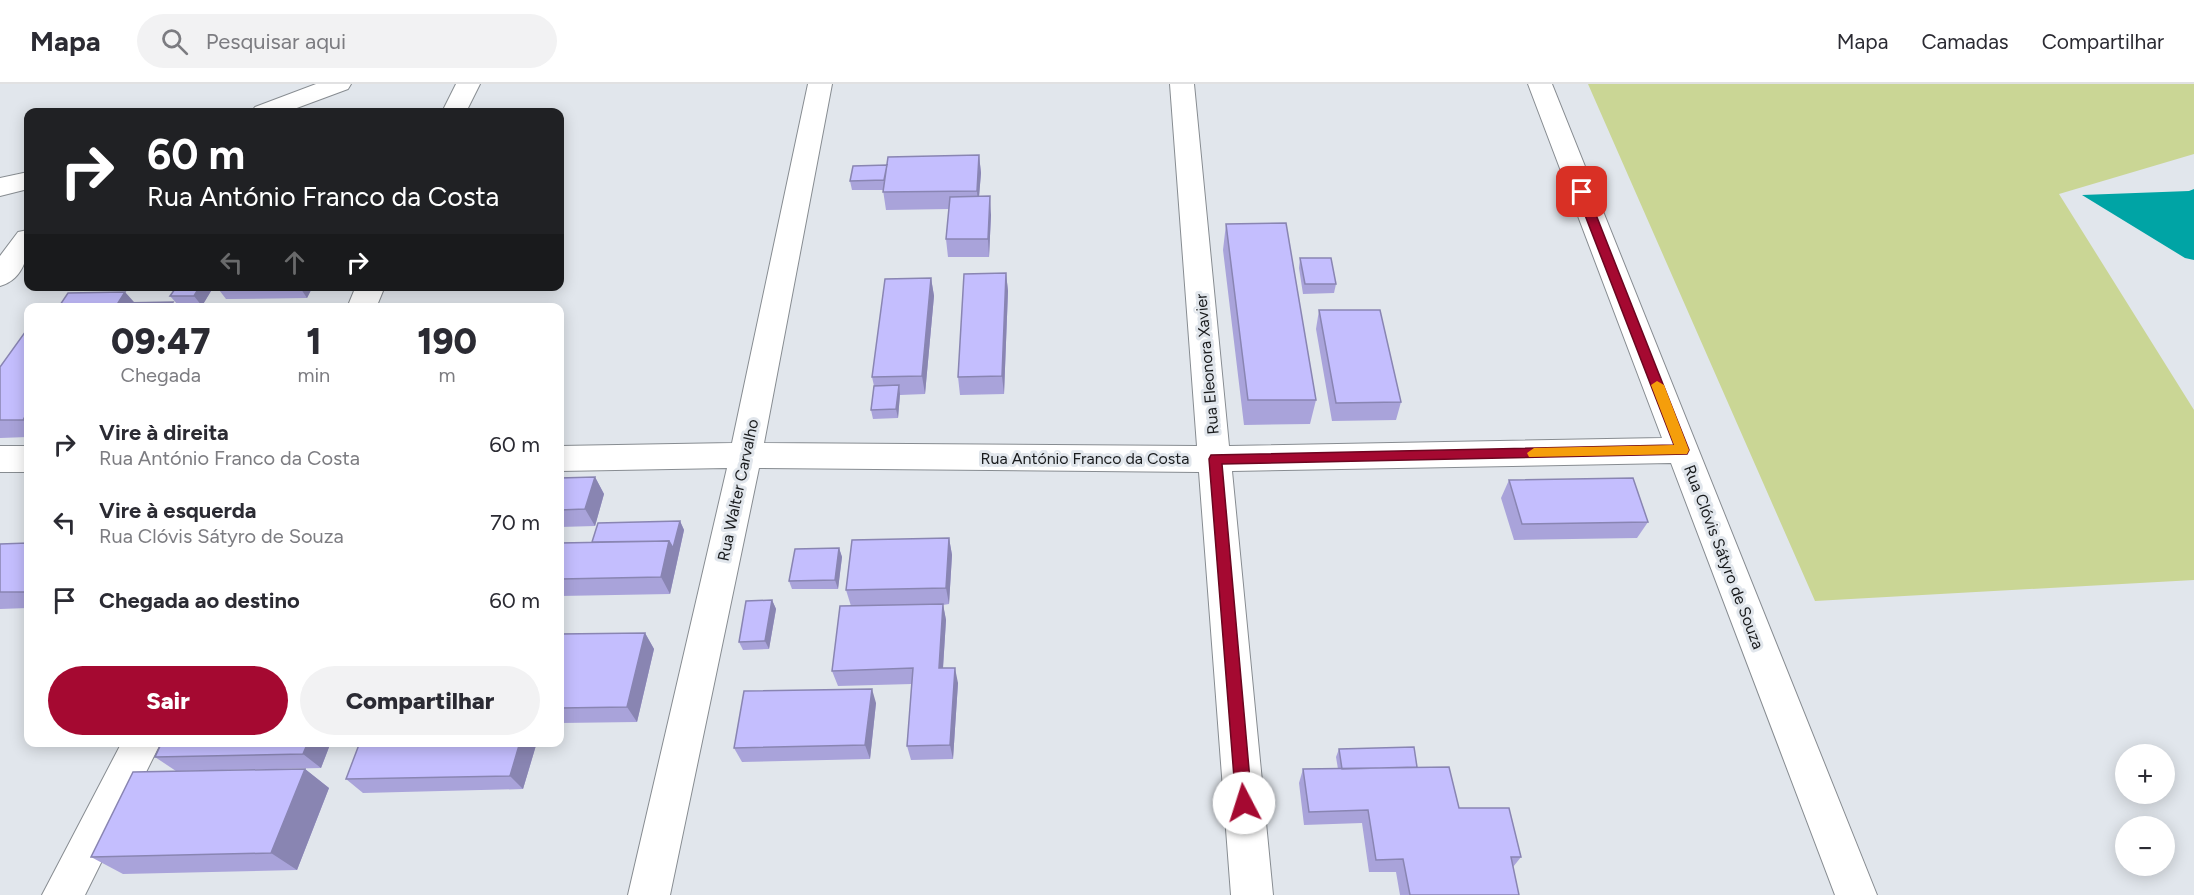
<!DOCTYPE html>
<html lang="pt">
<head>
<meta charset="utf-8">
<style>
	body { margin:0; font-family:Figtree,sans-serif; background:#f2f2f3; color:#2b2b33; height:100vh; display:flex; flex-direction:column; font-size:22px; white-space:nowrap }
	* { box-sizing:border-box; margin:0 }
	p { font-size:20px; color:#7c7c81 }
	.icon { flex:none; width:33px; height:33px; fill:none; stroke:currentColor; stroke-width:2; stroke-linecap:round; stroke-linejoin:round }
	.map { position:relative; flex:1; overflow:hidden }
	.side { position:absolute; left:24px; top:219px; width:540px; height:444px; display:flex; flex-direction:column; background:#fff; border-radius:12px; box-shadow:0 3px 15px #0003 }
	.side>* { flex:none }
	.banner { position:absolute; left:24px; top:24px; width:540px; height:183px; border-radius:12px; box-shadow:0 3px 15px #0003; background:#202124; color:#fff; overflow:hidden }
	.fabs { position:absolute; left:2115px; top:660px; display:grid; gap:12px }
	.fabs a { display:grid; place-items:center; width:60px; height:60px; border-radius:50%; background:#fff; box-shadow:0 3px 15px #0003; font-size:30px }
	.pin { position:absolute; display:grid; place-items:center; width:51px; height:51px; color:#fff; margin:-26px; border-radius:12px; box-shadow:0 3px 9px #0006 }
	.me { position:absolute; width:66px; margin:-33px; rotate:355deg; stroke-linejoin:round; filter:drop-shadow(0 0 4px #0008) }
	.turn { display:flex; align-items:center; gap:21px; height:126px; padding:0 24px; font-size:27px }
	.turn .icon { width:78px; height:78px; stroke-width:2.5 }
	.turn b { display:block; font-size:42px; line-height:51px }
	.lanes { display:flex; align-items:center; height:57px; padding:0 24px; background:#0003; justify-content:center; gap:30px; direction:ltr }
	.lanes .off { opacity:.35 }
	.eta { display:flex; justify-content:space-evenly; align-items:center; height:102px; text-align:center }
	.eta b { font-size:36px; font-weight:800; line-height:42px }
	.action { display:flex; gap:12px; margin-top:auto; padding:12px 24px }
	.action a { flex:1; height:69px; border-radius:36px; background:#a50931; color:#fff; font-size:24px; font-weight:800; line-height:69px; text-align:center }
	.action a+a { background:#f2f2f3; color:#2b2b33 }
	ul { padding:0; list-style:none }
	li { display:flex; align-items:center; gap:18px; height:78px; padding:0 24px }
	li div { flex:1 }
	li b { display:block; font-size:22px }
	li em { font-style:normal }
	header { display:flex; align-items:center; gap:36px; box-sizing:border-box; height:84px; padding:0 30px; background:#fff; border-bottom:2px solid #e1e1e2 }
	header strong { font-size:28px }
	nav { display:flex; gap:33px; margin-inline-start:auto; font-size:21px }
	.search { width:420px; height:54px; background:#f2f2f3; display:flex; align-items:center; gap:15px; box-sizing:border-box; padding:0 21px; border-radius:33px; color:#7c7c81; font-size:22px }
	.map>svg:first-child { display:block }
</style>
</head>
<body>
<header>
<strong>Mapa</strong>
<div class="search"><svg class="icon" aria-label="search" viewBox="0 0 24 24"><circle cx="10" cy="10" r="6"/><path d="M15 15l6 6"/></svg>Pesquisar aqui</div>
<nav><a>Mapa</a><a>Camadas</a><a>Compartilhar</a></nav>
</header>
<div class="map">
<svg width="2194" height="811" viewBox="0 0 2194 811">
	<rect width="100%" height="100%" fill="#e1e6ec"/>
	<path fill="#cad695" d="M1588 0H2194V70L2059 110 2194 326V496L1815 517Z"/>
	<path fill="#00a4a5" d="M2194 105V176L2185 174 2082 111 2189 107Z"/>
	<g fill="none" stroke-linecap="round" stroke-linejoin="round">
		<defs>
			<path id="street" d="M316 0H351L348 5 286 28H251L255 23Z
				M456 0H480L466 28H442Z
				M808 0H832L764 359 1197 362 1170 0H1194L1229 362 1662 354 1528 0H1552L1877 811H1835L1671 379 1232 387 1273 811H1231L1199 388 759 384 670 811H628L727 384 560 387V362L732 359Z
				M28 88V105L0 112V94Z
				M28 146C30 168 25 195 0 202V172L18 148Z
				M356 202H385L376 224H347Z
				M0 362H28V388H0Z
				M122 658H161L85 811H42Z"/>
		</defs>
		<use href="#street" stroke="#878c91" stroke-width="2"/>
		<use href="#street" fill="#fff" fill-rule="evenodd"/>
	</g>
	<path fill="#a9a3da" d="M979 71 981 89 979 112 991 131 989 173H948L946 155 949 125 886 126 883 106H852L850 97 887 81Z
		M1226 140 1316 316 1310 340 1244 341 1223 166Z
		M1300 174 1336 200 1334 209 1303 210 1299 184Z
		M1006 189 1008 207 1004 310 960 311 958 293Z
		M931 194 934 212 925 310 900 311 898 334 873 335 871 326 874 302 872 293Z
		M214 202 202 222H179L170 212Z
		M216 202H313L307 214 226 215Z
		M1319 226 1401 318 1396 336 1332 337 1316 245Z
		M28 244V353L0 354V283Z
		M595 393 604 410 595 442 560 443V394Z
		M1509 396 1648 438 1637 454 1514 456 1501 414Z
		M680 437 684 446 670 510 560 512V459L592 458Z
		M949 454 952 471 949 520 943 521 946 536 943 584 958 599 953 675 911 676 907 662 912 600 838 602 832 587 851 522 846 506Z
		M28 459V524L0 525V460Z
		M839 464 842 473 838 505H792L789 497Z
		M772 516 776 525 769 565 743 566 739 558Z
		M645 549 654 565 637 638 560 639V550Z
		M876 619 870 675 742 678 734 664Z
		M331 658 321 684 176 687 155 673Z
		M360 658H537L523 705 363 709 346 695Z
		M1339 665 1417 683 1459 724 1521 773 1513 783 1519 811H1400L1396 788H1369L1362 739 1304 741 1299 699 1303 685H1338L1336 673Z
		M305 685 329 704 297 786 123 790 91 773Z"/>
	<path fill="#8985b2" d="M979 71 981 89 978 125 977 107Z
		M990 112 991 131 989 173 988 155Z
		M1006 189 1008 207 1004 310 1002 292Z
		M931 194 934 212 925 310 922 292Z
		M200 202H214L202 222 194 212Z
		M299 202H313L307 214Z
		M125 208 134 218 130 224 118 219Z
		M173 218 177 224H169Z
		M899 301 900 310 898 334 896 325Z
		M28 327V341L23 336Z
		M595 393 604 410 595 442 585 425Z
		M680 437 684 446 670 510 661 493 669 457Z
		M949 454 952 471 949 520 946 504Z
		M839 464 842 473 838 505 835 496Z
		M772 516 776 525 769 565 765 557Z
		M943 520 946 536 942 599 939 584Z
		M645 549 654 565 637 638 627 623Z
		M955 584 958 599 953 675 950 661Z
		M872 605 876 619 870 675 865 661Z
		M308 658H331L321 684 303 670Z
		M520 658H537L523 705 510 692Z
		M305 685 329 704 297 786 271 769Z"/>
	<path fill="#c4befe" stroke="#8985b2" stroke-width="1.5" d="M979 71 977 107 883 108 888 73Z
		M887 81 884 96 850 97 853 82Z
		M990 112 988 155H946L950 113Z
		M1286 139 1316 316H1248L1226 140Z
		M1300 174H1331L1336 200H1305Z
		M1006 189 1002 292 958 293 964 190Z
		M931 194 922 292 872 293 885 195Z
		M177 202H200L194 212H170Z
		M125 208 118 219 173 218 169 224H58L68 209Z
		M1319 226H1380L1401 318 1336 319Z
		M28 244V327L23 336H0V283Z
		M899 301 896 325 871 326 874 302Z
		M595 393 585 425 560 426V394Z
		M1633 394 1648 438 1522 440 1509 396Z
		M680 437 673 464 669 457 592 458 598 439Z
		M949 454 946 504 846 506 852 456Z
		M669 457 661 493 560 495V459Z
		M28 459V508H0V460Z
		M839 464 835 496 789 497 795 465Z
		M772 516 765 557 739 558 746 517Z
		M943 520 939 584H955L950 661 907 662 913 584 832 587 840 522Z
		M645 549 627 623 560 624V550Z
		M872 605 865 661 734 664 744 607Z
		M162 658H308L303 670 155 673Z
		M360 658H520L510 692 346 695Z
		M1414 663 1417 683 1342 685 1339 665Z
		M1449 683 1459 724H1509L1521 773H1511L1519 811H1410L1403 775 1376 776 1368 726 1309 728 1303 685Z
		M305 685 271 769 91 773 133 688Z"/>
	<path fill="#a50931" stroke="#6b0620" stroke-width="1.5" d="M1582 104 1587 108 1689 366 1687 370 1222 380 1252 719 1250 725 1244 727 1238 725 1236 719 1209 375 1211 371 1674 361 1576 108Z"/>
	<path fill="#f59e0b" d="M1657 297 1664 301 1689 366 1687 370 1529 373 1527 369 1534 364 1674 361 1651 301Z"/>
	<g text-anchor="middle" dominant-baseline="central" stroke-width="6" stroke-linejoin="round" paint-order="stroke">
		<g font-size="16" fill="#191b1d" stroke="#e1e6ec">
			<text transform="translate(1207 280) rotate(-95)">Rua Eleonora Xavier</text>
			<text x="1085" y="374">Rua António Franco da Costa</text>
			<text transform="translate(738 406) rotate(-78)">Rua Walter Carvalho</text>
			<text transform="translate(1724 473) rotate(69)">Rua Clóvis Sátyro de Souza</text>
		</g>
	</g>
</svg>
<div class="fabs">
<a>+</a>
<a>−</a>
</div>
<div class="pin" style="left:1582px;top:108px;background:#d93025"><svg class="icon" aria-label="arrive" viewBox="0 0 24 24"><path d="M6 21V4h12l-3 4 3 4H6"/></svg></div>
<svg class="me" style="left:1244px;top:719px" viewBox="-20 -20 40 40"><circle r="19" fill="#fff"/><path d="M0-13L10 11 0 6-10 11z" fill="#a50931"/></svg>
<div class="banner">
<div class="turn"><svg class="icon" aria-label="right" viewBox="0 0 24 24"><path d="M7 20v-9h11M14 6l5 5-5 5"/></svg><div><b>60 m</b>Rua António Franco da Costa</div></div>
<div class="lanes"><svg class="icon off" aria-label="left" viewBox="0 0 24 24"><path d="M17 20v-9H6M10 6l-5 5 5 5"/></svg><svg class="icon off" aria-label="ahead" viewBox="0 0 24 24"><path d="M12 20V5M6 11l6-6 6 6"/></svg><svg class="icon" aria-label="right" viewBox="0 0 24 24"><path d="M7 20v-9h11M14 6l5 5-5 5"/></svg></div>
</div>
<section class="side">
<div class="eta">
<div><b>09:47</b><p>Chegada</p></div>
<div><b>1</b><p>min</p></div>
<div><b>190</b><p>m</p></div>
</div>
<ul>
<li><svg class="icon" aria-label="right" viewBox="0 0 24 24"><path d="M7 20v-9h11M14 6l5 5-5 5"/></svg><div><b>Vire à direita</b><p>Rua António Franco da Costa</p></div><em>60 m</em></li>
<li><svg class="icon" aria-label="left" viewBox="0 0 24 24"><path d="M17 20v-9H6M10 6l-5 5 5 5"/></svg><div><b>Vire à esquerda</b><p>Rua Clóvis Sátyro de Souza</p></div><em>70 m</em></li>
<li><svg class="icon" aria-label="arrive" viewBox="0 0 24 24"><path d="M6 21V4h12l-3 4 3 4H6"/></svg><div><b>Chegada ao destino</b></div><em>60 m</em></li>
</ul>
<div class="action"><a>Sair</a><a>Compartilhar</a></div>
</section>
</div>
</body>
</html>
